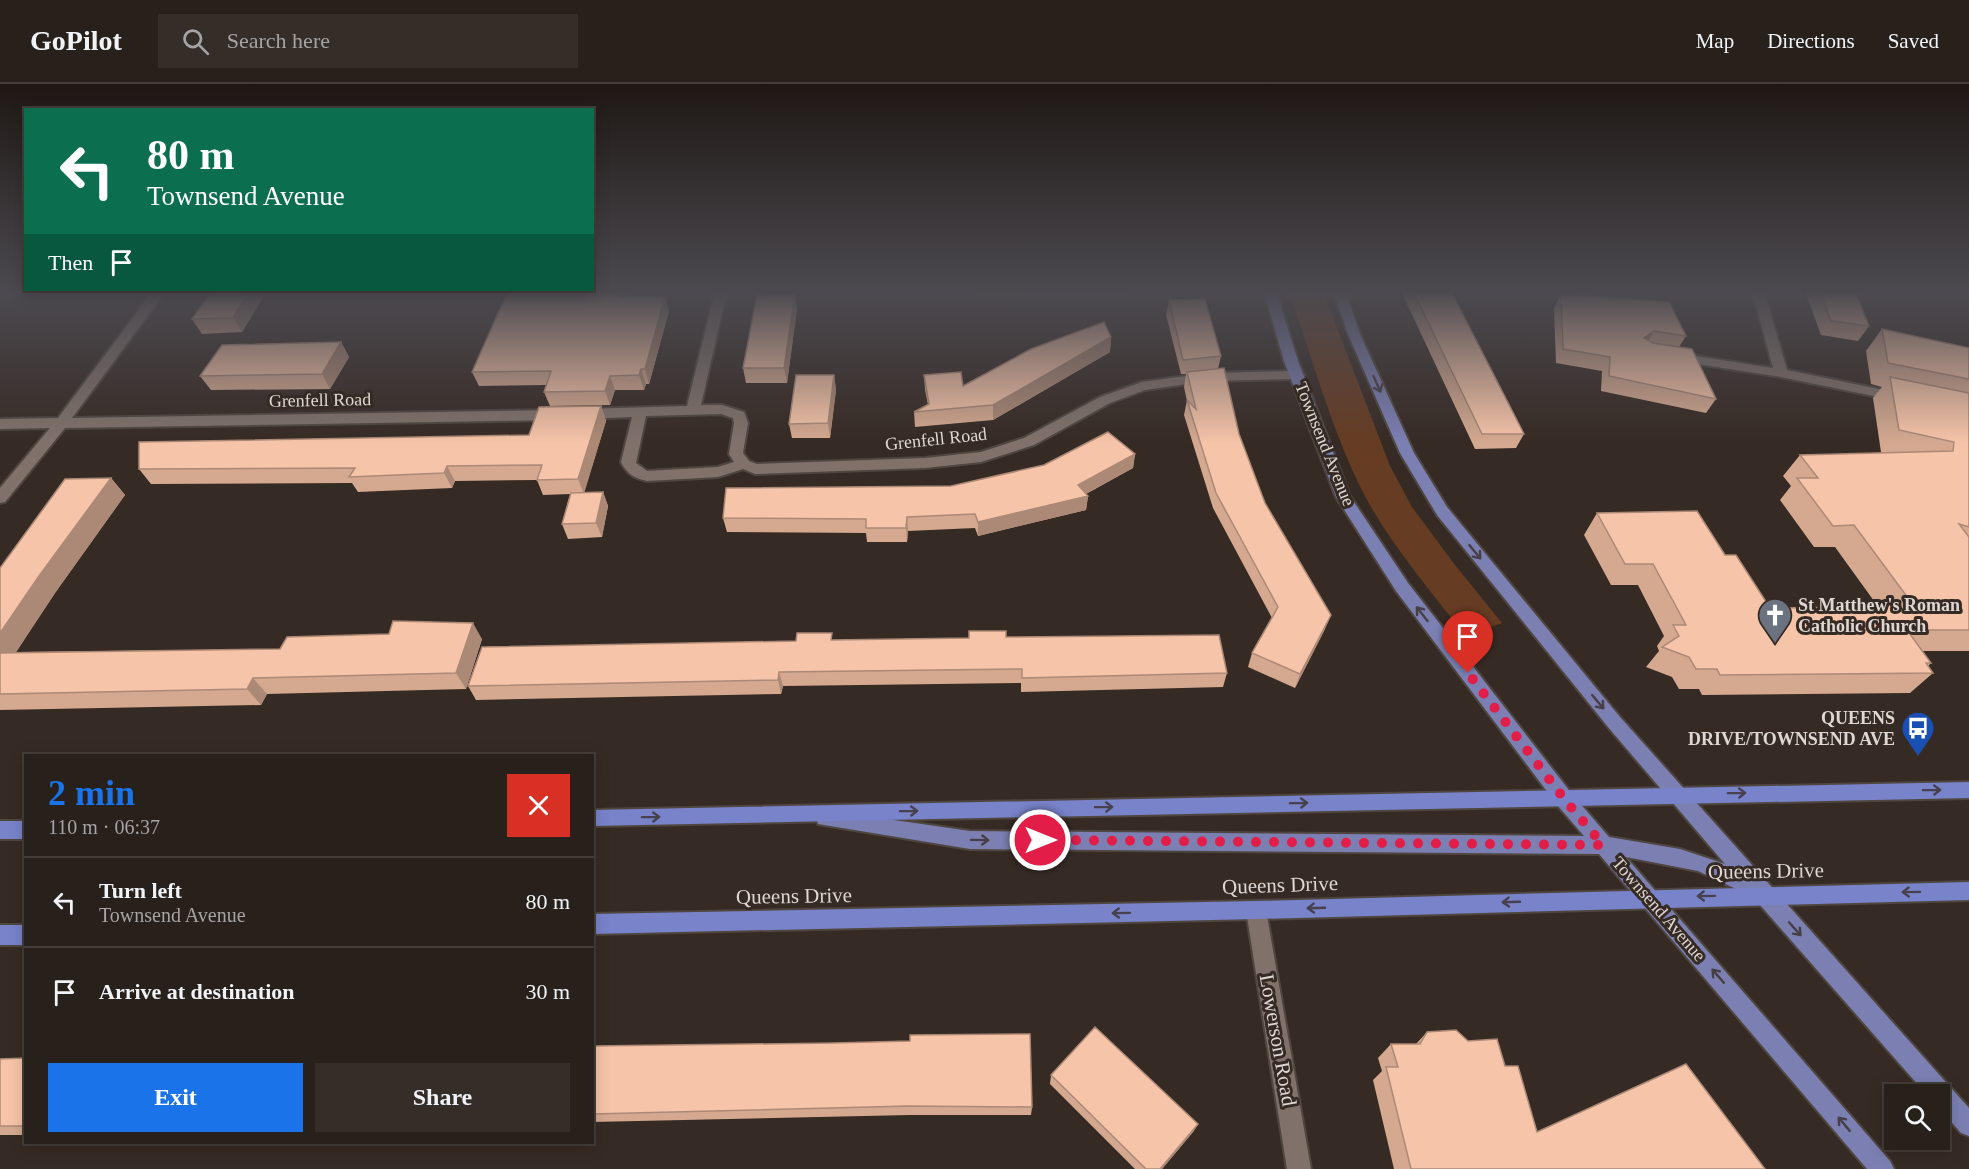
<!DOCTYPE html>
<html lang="en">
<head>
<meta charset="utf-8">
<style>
	body { margin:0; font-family:"Times New Roman",serif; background:#342d28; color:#f1f3f6; height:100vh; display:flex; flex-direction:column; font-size:22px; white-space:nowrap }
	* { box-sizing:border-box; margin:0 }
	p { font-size:20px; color:#a5a3a3 }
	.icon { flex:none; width:33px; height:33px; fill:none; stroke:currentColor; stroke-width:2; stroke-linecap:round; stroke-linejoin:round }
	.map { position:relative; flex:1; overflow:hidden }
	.side { position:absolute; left:24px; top:670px; width:570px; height:390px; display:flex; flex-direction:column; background:#28201b; border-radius:0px; box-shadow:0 3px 15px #0003,0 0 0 2px #443e3a }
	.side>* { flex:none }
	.guide { position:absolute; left:24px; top:24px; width:570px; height:183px; border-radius:0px; box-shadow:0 3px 15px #0003,0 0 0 2px #443e3a; background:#0b6e4f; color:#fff; overflow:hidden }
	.tools { position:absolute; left:1884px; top:1000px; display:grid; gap:12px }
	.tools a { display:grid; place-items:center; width:66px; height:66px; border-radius:0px; background:#28201b; box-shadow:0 3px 15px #0003,0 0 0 2px #443e3a; font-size:30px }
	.pin { position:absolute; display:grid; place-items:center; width:51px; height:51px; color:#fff; margin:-62px -26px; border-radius:50% 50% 50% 0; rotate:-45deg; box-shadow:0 0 6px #0007 }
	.pin .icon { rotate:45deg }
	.me { position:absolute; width:66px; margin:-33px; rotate:90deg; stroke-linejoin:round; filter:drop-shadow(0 0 4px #0008) }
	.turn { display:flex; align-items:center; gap:21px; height:126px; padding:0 24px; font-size:27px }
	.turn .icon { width:78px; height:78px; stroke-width:2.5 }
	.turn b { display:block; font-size:42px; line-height:51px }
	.then { display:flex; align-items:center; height:57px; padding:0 24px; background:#0003; gap:12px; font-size:22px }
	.round { display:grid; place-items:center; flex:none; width:63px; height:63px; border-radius:0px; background:#342d28 }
	.overview { display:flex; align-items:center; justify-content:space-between; height:102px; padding:0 24px }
	h1 { font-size:36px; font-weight:600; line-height:45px; color:#1a73e8 }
	.primary-button { display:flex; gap:12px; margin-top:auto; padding:12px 24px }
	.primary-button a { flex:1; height:69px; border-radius:0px; background:#1a73e8; color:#fff; font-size:24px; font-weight:600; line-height:69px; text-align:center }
	.primary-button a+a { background:#342d28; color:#f1f3f6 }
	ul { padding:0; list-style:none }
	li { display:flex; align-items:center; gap:18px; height:90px; padding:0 24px; border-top:2px solid #443e3a }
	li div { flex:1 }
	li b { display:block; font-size:22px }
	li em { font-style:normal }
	header { display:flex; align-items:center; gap:36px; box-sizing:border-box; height:84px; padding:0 30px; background:#28201b; border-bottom:2px solid #443e3a }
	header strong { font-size:28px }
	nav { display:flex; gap:33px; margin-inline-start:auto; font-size:21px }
	.search { width:420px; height:54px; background:#342d28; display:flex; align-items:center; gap:15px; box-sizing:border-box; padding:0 21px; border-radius:0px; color:#a5a3a3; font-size:22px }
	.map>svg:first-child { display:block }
</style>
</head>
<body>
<header>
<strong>GoPilot</strong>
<div class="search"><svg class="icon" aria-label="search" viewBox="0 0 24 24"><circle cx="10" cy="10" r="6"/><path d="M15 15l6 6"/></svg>Search here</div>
<nav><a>Map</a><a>Directions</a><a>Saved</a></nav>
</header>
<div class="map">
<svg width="1969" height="1085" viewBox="0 0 1969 1085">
	<rect width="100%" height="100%" fill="#362a24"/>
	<path fill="#663c23" d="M974 207H1131L1132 213H974Z
		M1289 207H1323L1390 382 1412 423 1455 481 1502 539 1465 552C1432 508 1393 464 1366 414 1332 349 1313 276 1289 207Z"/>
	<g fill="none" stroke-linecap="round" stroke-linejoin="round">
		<defs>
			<path id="minor" d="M153 207H166L72 334 557 326 564 331 557 336 65 344 5 418 0 419V404L50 344 0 345V335L58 334Z
				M715 207H727L701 321H722L744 328 748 339 743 369 749 377 757 380 925 374 981 368 1024 354 1100 313 1142 298 1208 289 1297 287 1304 291 1297 295 1208 297 1145 306 1110 319 1034 361 981 378 925 384 755 390 743 385 718 393 647 397C634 394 627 390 621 378L632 333 583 335 576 330 583 325 687 322ZM721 330 733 334 734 339 729 370 734 378 718 383 647 387 636 379 646 332Z
				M1752 207H1764L1787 286 1898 309 1905 313 1903 316 1898 317 1781 293 1671 276 1669 273 1671 270 1676 269 1773 284Z
				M1256 817 1263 819 1266 826 1311 1085H1287L1246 826 1249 819Z"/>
			<path id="primary" d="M1264 207H1276L1298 277 1350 412 1408 499 1572 710 1609 753 1680 765 1725 780 1608 643 1437 431 1400 369 1348 250 1333 207H1345L1360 250 1414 369 1447 423 1620 633 1969 1024V1052L1961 1049 1940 1025V1011H1927L1753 813 1698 787 1626 773 1890 1077 1894 1085H1867L1599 770 970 765 818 740 816 734 818 728 825 726 970 747 1584 752 1558 722 1396 507 1336 413 1284 277Z"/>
			<path id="trunk" d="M1969 698V714L592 742V726Z
				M0 737H26V755H0Z
				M1969 798V816L1256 835 592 850V830L1256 817Z
				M0 841H26V861H0Z"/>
		</defs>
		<use href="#minor" stroke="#4f4640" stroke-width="4"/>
		<use href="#primary" stroke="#4f4640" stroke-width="4"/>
		<use href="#trunk" stroke="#4f4640" stroke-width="4"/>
		<use href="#minor" fill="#80726b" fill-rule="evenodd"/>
		<use href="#primary" fill="#7b7fb2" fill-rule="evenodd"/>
		<use href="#trunk" fill="#7983ca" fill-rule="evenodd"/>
	</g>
	<path fill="#d4a990" d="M267 207 242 248 202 250 192 235Z
		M508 207H632L630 213 669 227 649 300H646L644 306H615L610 321 550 322 544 308 546 301 479 302 472 288Z
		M1401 207H1451L1524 350 1516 364 1475 365Z
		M1805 207H1855L1869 242 1858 257 1821 251Z
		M1561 210 1686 252 1679 263 1716 315 1706 329 1601 307 1602 287 1556 279 1554 225Z
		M1169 216 1221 272 1218 285 1239 350 1265 419 1325 545 1295 604 1248 583 1252 569 1272 534 1213 424 1184 331 1187 316V317L1184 303 1186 290H1181L1166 231Z
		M797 225 787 299H746L743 284Z
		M1882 245 1969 264V567H1922L1931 579 1928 582 1933 589 1910 609 1702 611 1699 605H1679L1672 593 1646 583 1659 567 1657 562 1664 552 1638 501H1611L1584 451 1597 429 1725 471 1770 524 1853 523 1859 517H1874L1835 463H1814L1780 416 1791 402 1783 392 1800 371 1885 369 1881 368 1873 314 1882 303 1871 300 1866 267Z
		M1111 253 1110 268 993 336 915 343 914 328 928 321 925 306 924 291 963 302Z
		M341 258 349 273 330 305 211 306 200 292Z
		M834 291 836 306 830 354H792L789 340Z
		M601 322 606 337 584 408H603L608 422 602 453 568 455 562 440 570 410 543 411 537 396 455 397 452 404 358 408 352 399 151 400 139 385 529 351Z
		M1135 370 1133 384 1086 410 1088 412 1086 426 978 452 975 444 908 447 907 458H867L866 449 727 448 723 434 951 402Z
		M111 394 125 411 55 509 16 568 280 565 482 555 466 605 267 610 261 621 0 626V484Z
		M1006 553 1227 589 1223 603 1021 608V599L783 602 781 610 476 616 468 602 834 556 969 554Z
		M1427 948 1468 957 1505 982 1537 1048 1765 1085H1394L1373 996 1382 987 1378 974 1391 960H1416Z
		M592 962 1032 1023 1031 1031H910L592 1038Z
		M26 974V1051H0V975Z
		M1051 991 1198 1040 1193 1048 1162 1085H1135L1050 1000Z
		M238 1059H487L486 1060 243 1061Z"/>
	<path fill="#ac8976" d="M249 207H267L242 248 233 234Z
		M623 207H632L625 228 621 213Z
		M795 210 797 225 787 299 784 284Z
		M665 213 669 227 649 300 645 285Z
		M1654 247 1645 262 1644 254Z
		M1111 253 1110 268 993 336V321Z
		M341 258 349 273 330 305 322 290Z
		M641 285 646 300 644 306 639 291Z
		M834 291 836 306 830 354 828 339Z
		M610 292 615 306 610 321 605 307Z
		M601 322 606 337 584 410 578 395Z
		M1135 370 1133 384 1078 414 1088 412 1086 426 978 452V438L1078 401Z
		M447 382 455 397 452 404 444 389Z
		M111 394 125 411 55 509 5 585 0 580V549L39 492Z
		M603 408 608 422 602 453 596 439Z
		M907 433 908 447 907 458 906 444Z
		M1331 531 1325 545 1295 604 1300 590Z
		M473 539 482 555 466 605 456 589Z
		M779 588 783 602 781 610 778 596Z
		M253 594 267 610 261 621 247 605Z
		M1198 1040 1193 1048 1162 1085H1160Z"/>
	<path fill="#f6c4a8" stroke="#ac8976" stroke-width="1.5" d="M212 207H249L233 234 192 235Z
		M508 207H623L621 213H665L645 285H641L639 291 610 292 605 307 544 308 551 287 472 288Z
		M1413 207H1451L1524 350H1482Z
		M1820 207H1855L1869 242 1831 237Z
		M795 210 784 284H743L757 211Z
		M1561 210 1669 218 1686 252 1654 247 1644 254 1653 259 1692 265 1716 315 1609 292 1610 273 1563 265Z
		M1205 215 1221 272 1183 276 1169 216Z
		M1104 238 1111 253 993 321 914 328 929 320 924 291 961 288 963 302 1031 265Z
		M1882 245 1969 264V295L1888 279Z
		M341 258 322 290 200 292 222 261Z
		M1224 284 1239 350 1265 419 1331 531 1300 590 1252 569 1278 523 1216 409 1187 316 1196 325 1187 288Z
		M796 291H834L828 339 789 340Z
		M1890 293 1969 309V443L1959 440 1969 453V546H1907L1931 579H1926L1933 589 1720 591 1717 585H1696L1689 573 1662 563 1679 552 1673 541H1686L1653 480H1625L1597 429 1697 427 1725 471H1736L1770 524 1864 523 1859 517 1911 518 1854 441 1833 442 1797 394H1818L1800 371 1953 367 1954 358 1899 346Z
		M601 322 578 395 537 396 542 381 447 382 444 389 349 393 355 384 139 385V358L529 351 539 323Z
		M1108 348 1135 370 1078 401 1088 412 978 438 975 430 907 433 906 444H866V435L723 434 726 404 951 402 1044 381Z
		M111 394 39 492 0 549V484L65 395Z
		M603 408 596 439 562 440 571 409Z
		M393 537 473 539 456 589 253 594 247 605 0 610V569L280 565 287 553 389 550Z
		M969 547H1006V553L1219 551 1227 589 1022 594V585L779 588 778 596 468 602 482 563 796 557 797 549H832L831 556 969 554Z
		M1095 943 1198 1040 1160 1085H1146L1051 991Z
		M1456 946 1468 957 1497 955 1505 982H1518L1537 1048 1686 980 1765 1085H1411L1386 983H1398L1391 960H1420L1427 948Z
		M1030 950 1032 1023 908 1022 592 1030V962L834 959 910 957V951Z
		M26 974V1042H0V975Z"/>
	<defs><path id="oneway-shaft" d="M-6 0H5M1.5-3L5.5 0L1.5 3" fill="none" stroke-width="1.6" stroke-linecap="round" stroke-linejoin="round" transform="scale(1.5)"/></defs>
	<g stroke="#473f48">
		<use href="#oneway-shaft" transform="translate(1377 300) rotate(66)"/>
		<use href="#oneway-shaft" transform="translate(1475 468) rotate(51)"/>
		<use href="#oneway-shaft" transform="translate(1422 530) rotate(-128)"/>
		<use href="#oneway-shaft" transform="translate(1598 618) rotate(50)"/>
		<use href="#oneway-shaft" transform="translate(980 756) rotate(1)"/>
		<use href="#oneway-shaft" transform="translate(1795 845) rotate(48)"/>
		<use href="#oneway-shaft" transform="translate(1718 892) rotate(-131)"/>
		<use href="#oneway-shaft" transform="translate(1844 1040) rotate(-130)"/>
	</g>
	<g stroke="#47404e">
		<use href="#oneway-shaft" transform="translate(1932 706) rotate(-1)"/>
		<use href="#oneway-shaft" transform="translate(1737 709) rotate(-1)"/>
		<use href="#oneway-shaft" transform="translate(1299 719) rotate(-1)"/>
		<use href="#oneway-shaft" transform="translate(1104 723) rotate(-1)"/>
		<use href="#oneway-shaft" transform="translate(909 727) rotate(-1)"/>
		<use href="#oneway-shaft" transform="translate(651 733) rotate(-1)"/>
		<use href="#oneway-shaft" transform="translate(1911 808) rotate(179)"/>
		<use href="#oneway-shaft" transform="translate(1706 812) rotate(179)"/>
		<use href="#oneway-shaft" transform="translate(1511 818) rotate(178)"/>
		<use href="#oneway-shaft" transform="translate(1316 824) rotate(178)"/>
		<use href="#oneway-shaft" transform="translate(1121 829) rotate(179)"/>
	</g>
	<linearGradient id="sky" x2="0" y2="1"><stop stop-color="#1e1714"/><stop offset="0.58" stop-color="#4c4a50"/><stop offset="1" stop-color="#4c4a50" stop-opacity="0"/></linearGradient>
	<rect width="1969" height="359" fill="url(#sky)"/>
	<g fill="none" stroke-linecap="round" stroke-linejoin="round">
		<path stroke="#e11d48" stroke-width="10" stroke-dasharray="0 18" d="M1040 756 1603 761 1565 716 1468 589"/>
	</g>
	<defs>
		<symbol id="church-pin" viewBox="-11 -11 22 30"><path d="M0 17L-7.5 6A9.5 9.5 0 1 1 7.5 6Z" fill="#6b7280" stroke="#362a24"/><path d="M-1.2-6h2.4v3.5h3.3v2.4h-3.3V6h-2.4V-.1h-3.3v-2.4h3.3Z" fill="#fff"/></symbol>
		<symbol id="bus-pin" viewBox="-11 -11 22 30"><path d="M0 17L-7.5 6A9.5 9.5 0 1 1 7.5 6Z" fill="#1a4fb4" stroke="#362a24"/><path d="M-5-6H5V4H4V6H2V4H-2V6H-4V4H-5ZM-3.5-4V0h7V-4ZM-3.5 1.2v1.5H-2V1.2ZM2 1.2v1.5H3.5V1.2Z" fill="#fff"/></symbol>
	</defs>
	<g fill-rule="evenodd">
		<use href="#church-pin" x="1756" y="512" width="38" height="52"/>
		<use href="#bus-pin" x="1899" y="625" width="38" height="52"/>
	</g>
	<g text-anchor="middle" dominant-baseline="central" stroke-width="6" stroke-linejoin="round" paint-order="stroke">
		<g font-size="18" fill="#ded7d3" stroke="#362a24">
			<text transform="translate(320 316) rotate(-1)">Grenfell Road</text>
			<text transform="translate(936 355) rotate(-6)">Grenfell Road</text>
			<text transform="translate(1325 360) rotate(68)">Townsend Avenue</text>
			<text transform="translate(1659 825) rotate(49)">Townsend Avenue</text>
		</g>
		<g font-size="18" font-weight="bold" fill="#ded7d3" stroke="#362a24" text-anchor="start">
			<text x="1798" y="521">St Matthew's Roman<tspan x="1798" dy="21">Catholic Church</tspan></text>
			<text x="1895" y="634" text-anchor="end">QUEENS<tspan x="1895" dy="21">DRIVE/TOWNSEND AVE</tspan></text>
		</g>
		<g font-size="21" fill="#ded7d3" stroke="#362a24">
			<text transform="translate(1766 787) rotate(-1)">Queens Drive</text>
			<text transform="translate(1280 801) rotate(-2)">Queens Drive</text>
			<text transform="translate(794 812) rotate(-1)">Queens Drive</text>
			<text transform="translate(1278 956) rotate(80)">Lowerson Road</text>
		</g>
	</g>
</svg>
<div class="tools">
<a><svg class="icon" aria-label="search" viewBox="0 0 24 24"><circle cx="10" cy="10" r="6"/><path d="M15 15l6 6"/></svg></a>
</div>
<div class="pin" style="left:1468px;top:589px;background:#d93025"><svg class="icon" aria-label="arrive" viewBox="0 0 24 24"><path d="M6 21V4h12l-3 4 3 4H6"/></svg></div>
<svg class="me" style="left:1040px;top:756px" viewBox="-20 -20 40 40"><circle r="17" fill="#e11d48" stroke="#fff" stroke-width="3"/><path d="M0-11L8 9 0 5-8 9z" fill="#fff"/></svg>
<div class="guide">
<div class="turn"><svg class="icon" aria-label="left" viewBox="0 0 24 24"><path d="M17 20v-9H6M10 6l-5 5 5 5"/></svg><div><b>80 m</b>Townsend Avenue</div></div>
<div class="then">Then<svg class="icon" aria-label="arrive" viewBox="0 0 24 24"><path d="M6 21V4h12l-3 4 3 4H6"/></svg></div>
</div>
<section class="side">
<div class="overview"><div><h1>2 min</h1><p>110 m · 06:37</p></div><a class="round" style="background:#d93025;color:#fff"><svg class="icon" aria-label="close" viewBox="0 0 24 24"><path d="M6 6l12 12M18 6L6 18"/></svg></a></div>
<ul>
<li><svg class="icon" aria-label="left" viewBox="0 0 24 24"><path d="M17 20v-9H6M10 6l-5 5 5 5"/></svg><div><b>Turn left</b><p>Townsend Avenue</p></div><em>80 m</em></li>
<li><svg class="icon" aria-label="arrive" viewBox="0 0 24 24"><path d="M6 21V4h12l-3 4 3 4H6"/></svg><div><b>Arrive at destination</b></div><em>30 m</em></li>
</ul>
<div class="primary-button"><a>Exit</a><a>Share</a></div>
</section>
</div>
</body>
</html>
